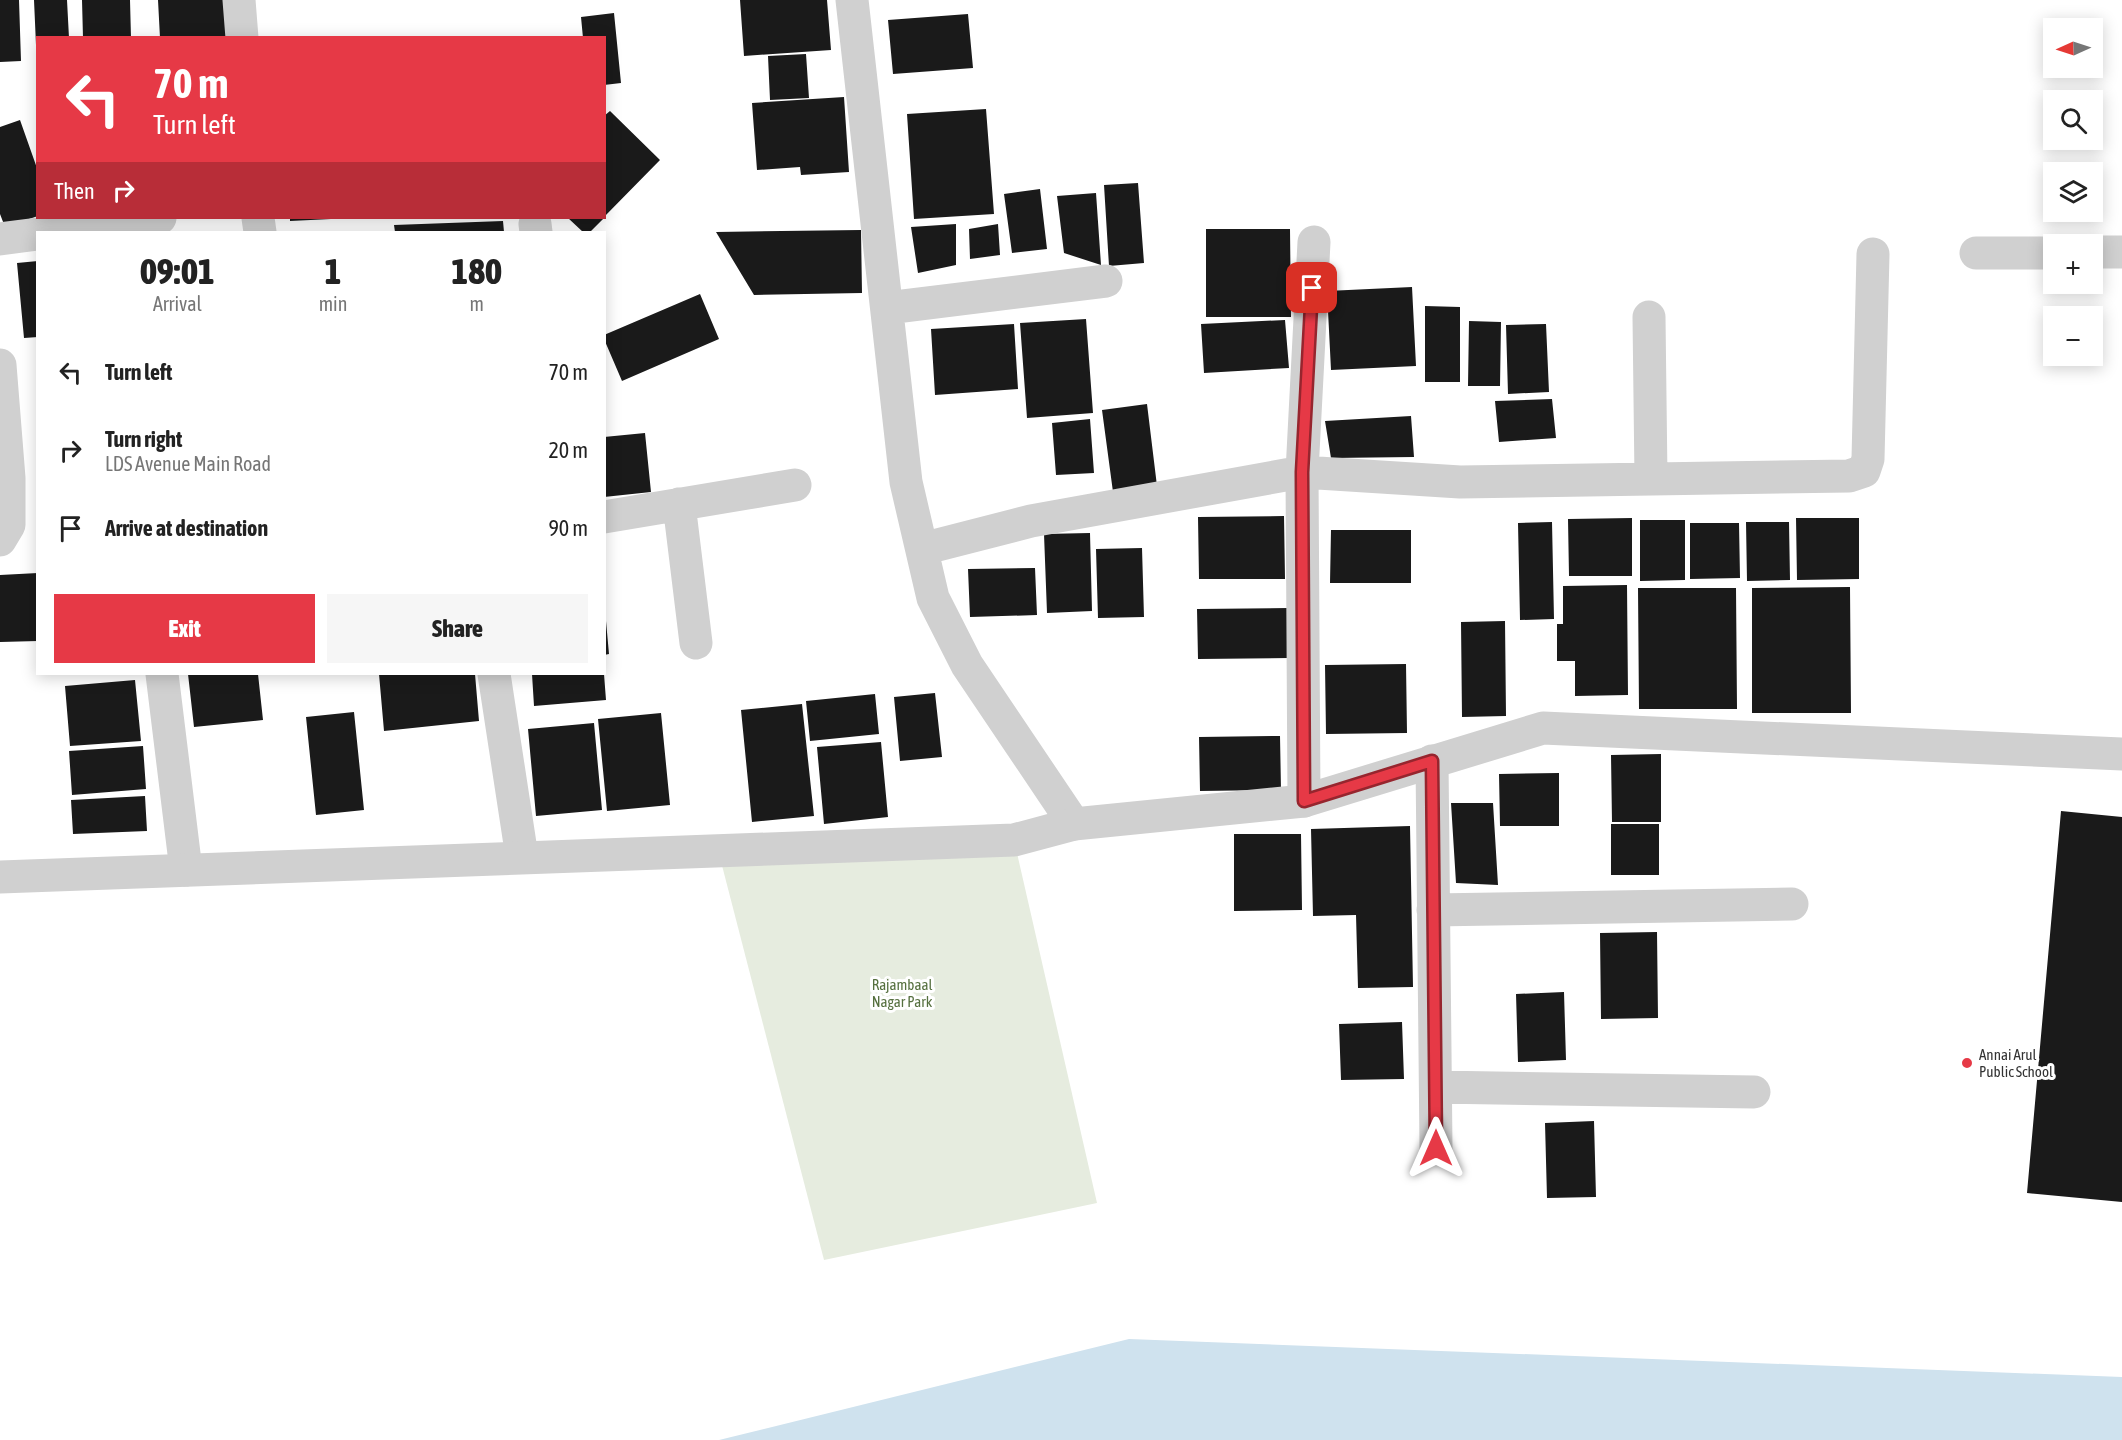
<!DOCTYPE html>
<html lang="en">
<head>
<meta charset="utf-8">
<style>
	body { margin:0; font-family:"Asap Condensed",sans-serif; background:#f6f6f6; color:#222; height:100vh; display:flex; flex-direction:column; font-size:22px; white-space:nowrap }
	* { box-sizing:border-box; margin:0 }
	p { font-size:20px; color:#767676 }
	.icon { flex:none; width:33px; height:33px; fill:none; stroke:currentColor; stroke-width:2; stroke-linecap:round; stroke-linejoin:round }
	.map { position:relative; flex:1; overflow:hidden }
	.sheet { position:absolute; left:36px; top:231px; width:570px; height:444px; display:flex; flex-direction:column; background:#fff; border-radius:0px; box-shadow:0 3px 15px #0003 }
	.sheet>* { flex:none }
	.banner { position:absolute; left:36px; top:36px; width:570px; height:183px; border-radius:0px; box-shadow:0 3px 15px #0003; background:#e63946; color:#fff; overflow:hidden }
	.needle { width:39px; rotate:267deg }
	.tools { position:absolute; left:2043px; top:18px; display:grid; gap:12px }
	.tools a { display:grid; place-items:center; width:60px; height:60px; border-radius:0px; background:#fff; box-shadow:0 3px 15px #0003; font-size:30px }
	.pin { position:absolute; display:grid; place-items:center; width:51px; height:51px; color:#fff; margin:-26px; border-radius:12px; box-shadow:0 3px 9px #0006 }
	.me { position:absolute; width:66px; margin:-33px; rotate:0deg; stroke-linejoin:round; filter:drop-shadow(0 0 4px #0008) }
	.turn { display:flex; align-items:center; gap:21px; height:126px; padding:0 18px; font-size:27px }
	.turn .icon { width:78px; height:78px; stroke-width:2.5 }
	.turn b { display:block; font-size:42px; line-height:51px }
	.then { display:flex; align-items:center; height:57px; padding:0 18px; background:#0003; gap:12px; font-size:22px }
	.eta { display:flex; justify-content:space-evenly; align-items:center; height:102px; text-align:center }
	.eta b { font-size:36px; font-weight:800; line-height:42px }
	.action { display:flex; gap:12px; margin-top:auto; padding:12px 18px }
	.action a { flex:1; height:69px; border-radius:0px; background:#e63946; color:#fff; font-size:24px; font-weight:800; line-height:69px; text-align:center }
	.action a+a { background:#f6f6f6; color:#222 }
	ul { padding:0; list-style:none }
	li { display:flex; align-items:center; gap:18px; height:78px; padding:0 18px }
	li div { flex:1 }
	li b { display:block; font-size:22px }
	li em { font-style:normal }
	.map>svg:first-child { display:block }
</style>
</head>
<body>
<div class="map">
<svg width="2122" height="1440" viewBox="0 0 2122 1440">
	<rect width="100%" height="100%" fill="#fff"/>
	<path fill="#e6ecdf" d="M1014 840 1097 1203 824 1260 718 850Z"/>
	<path fill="#cfe2ee" d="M1129 1339 2122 1377V1440H719Z"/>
	<path fill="#1a1a1a" d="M0 0H19L21 61 0 62Z
		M34 0H67L69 38H38V45H36Z
		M82 0H130L131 38H83Z
		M158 0H233L235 38H160Z
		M740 0H827L831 50 744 56Z
		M614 13 621 83 604 85V38H583L581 17Z
		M968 14 973 68 893 74 888 20Z
		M806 54 809 98 770 100 768 56Z
		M844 97 849 172 801 175 800 167 757 170 752 103Z
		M986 109 994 214 914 219 907 114Z
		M610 111 660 160 604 217V116Z
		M20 120 38 171V216L5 227 0 214V127Z
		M1138 183 1144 263 1109 266 1104 185Z
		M1040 189 1047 249 1012 253 1004 194Z
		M1096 193 1101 265 1064 253 1057 196Z
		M290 218H331V219L290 221Z
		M568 218H604L590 232H583Z
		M503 221 504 232H395L394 225Z
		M956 224V265L918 273 911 227Z
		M998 224 1000 255 970 259 969 229Z
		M1206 229H1290L1291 317H1206Z
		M861 230 862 293 754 295 716 232Z
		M38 261V337L24 338 17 263Z
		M1412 287 1416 366 1331 370 1327 291Z
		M700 294 719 339 622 381 604 339V335Z
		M1425 306 1460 307V382H1425Z
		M1086 319 1093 413 1027 418 1020 323Z
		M1285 320 1289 368 1204 373 1201 324Z
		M1469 321 1501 322 1500 386H1468Z
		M1014 324 1018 389 935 395 931 329Z
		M1546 324 1549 392 1508 394 1506 325Z
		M1552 399 1556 438 1499 442 1495 401Z
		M1147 404 1157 486 1113 492 1102 410Z
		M1411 416 1414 457 1331 458 1325 421Z
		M1090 419 1094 473 1056 475 1052 423Z
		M645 433 651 492 604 497V437Z
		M1284 516 1285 579H1199L1198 517Z
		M1632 518V576H1569L1568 519Z
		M1796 518H1859V579L1797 580Z
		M1640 520H1685V580L1640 581Z
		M1552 522 1554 619 1520 620 1518 523Z
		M1746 522H1789L1790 580 1747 581Z
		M1690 523H1739L1740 578 1690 579Z
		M1331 530H1411V583H1330Z
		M1090 533 1092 611 1047 613 1044 534Z
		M1142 548 1144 617 1098 618 1096 549Z
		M1035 568 1037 615 970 617 968 569Z
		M38 573V641L0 642V575Z
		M1627 585 1628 695 1575 696V661H1557V624H1563V586Z
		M1850 587 1851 713H1752V588Z
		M1638 588H1736L1737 709H1639Z
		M1289 608V658L1198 659 1197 609Z
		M604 621H606L609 654 604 655Z
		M1505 621 1506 716 1462 717 1461 622Z
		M1406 664 1407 733 1326 734 1325 665Z
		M188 674H258L263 720 194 727Z
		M379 674H475L479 721 384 731Z
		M532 674H604L606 700 534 706Z
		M135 680 141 741 70 746 65 686Z
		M935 693 942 757 900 761 894 697Z
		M875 694 879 734 810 741 806 701Z
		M802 704 814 816 752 822 741 710Z
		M354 712 364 810 316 815 306 717Z
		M661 713 670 805 607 811 598 719Z
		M594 723 602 810 536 816 528 729Z
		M1280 736 1281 790 1200 791 1199 737Z
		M881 742 888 817 824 824 817 747Z
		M143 746 146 789 72 795 69 751Z
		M1661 754V822H1612L1611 755Z
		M1559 773V826H1500L1499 774Z
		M145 796 147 831 73 834 71 800Z
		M1451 803H1493L1498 885 1456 883Z
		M2061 811 2122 817V1202L2027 1193Z
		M1611 824H1659V875H1611Z
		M1410 826 1413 987 1358 988 1356 915 1313 916 1311 829Z
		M1234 834H1301L1302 910 1234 911Z
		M1657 932 1658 1018 1601 1019 1600 933Z
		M1564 992 1566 1060 1518 1062 1516 994Z
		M1402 1022 1404 1079 1341 1080 1339 1024Z
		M1594 1121 1596 1197 1547 1198 1545 1123Z"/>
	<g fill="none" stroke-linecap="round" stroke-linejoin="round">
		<path stroke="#d0d0d0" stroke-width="33" d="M239 0 242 38
			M852 0 906 482 933 598 967 665 1074 824
			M258 218 260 232
			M535 224 536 232
			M52 232 160 218
			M0 239 38 234
			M2092 252H2122
			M1976 253H2054
			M887 308 1106 281
			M1649 317 1651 479
			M0 365 9 478V525L0 540
			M679 504 696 643
			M604 517 795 485
			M922 549 1031 521 1302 472 1460 482 1849 476 1864 471 1868 459 1873 254
			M162 674 186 870
			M494 674 522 857
			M1432 761 1436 1148
			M1304 801 1302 472 1314 242
			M1433 910 1792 904
			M1436 1087 1754 1092"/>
		<path stroke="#d0d0d0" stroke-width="33" d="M0 877 1014 840 1074 824 1304 801 1543 728 2122 754"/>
	</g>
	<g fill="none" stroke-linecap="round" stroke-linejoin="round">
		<defs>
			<path id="route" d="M1312 288 1302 472 1304 801 1432 761 1436 1148"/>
		</defs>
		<use href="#route" stroke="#96252e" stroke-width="15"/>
		<use href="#route" stroke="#e63946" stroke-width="10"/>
	</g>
	<circle fill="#e63946" stroke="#fff" stroke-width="2" cx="1967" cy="1063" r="6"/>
	<g text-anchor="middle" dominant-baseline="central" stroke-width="6" stroke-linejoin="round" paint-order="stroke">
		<g font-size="15" fill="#56703f" stroke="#fff">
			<text x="902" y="984">Rajambaal<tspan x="902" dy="17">Nagar Park</tspan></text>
		</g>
		<g font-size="15" fill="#333" stroke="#fff" text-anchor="start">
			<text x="1979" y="1054">Annai Arul<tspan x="1979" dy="17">Public School</tspan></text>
		</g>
	</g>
</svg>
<div class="tools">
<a><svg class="needle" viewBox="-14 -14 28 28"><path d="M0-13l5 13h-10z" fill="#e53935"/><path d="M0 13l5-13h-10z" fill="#767676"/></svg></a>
<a><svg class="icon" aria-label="search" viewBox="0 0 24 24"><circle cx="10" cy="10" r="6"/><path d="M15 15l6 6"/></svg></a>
<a><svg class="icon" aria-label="layers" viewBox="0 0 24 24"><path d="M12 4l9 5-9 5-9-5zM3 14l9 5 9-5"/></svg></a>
<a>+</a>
<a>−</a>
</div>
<div class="pin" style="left:1312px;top:288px;background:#d93025"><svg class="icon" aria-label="arrive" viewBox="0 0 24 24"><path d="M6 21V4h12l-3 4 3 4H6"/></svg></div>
<svg class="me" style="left:1436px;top:1148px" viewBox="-20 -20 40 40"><path d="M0-17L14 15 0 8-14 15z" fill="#e63946" stroke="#fff" stroke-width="4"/></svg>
<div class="banner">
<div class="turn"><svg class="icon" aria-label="left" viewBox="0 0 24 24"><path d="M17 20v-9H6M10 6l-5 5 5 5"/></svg><div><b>70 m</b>Turn left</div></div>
<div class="then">Then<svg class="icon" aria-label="right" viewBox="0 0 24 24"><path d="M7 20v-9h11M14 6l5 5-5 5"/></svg></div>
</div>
<section class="sheet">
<div class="eta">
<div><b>09:01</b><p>Arrival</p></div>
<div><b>1</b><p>min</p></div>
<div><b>180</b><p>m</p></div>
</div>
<ul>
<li><svg class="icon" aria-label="left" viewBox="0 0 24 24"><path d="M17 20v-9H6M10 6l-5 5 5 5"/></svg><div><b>Turn left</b></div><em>70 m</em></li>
<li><svg class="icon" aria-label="right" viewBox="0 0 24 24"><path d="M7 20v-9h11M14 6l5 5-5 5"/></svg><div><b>Turn right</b><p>LDS Avenue Main Road</p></div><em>20 m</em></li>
<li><svg class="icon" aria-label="arrive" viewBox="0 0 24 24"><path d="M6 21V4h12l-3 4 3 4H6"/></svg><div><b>Arrive at destination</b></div><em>90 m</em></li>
</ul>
<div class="action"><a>Exit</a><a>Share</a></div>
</section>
</div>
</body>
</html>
